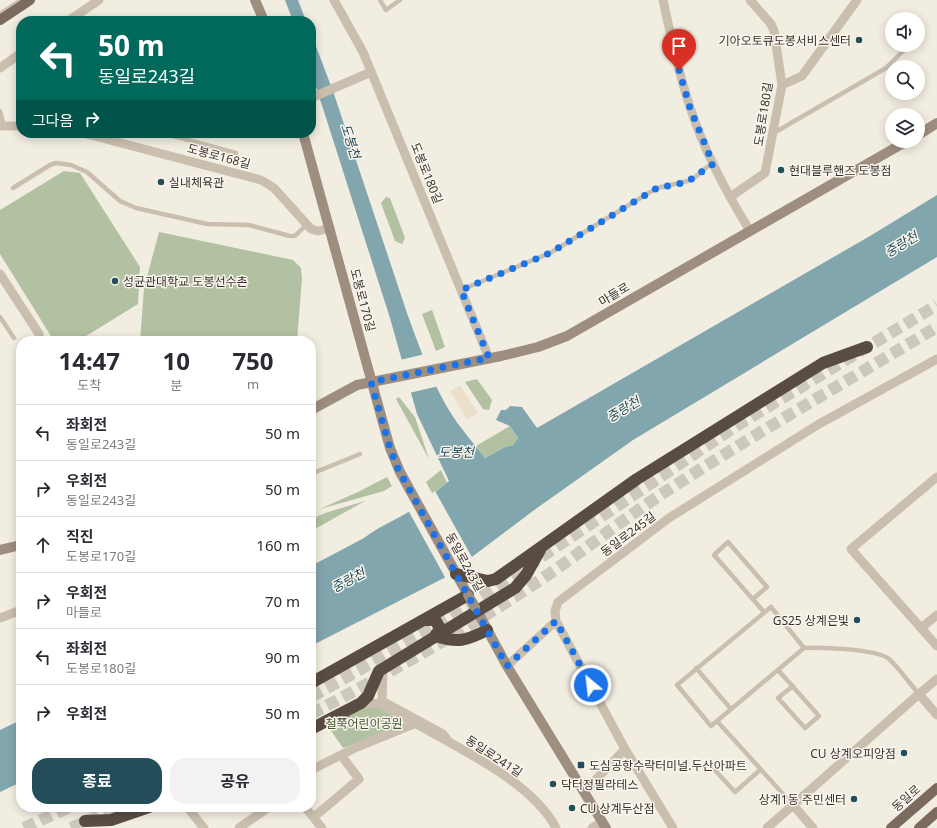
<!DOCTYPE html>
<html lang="ko">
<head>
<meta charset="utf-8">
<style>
	body { margin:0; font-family:"Noto Sans","Noto Sans KR",sans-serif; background:#f2f2f3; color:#2b2b33; height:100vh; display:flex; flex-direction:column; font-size:15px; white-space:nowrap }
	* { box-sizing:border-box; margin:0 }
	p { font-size:13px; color:#7c7c81 }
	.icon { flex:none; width:22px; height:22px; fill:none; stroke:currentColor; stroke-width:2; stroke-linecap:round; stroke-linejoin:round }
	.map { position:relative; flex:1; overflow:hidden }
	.drawer { position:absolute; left:16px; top:336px; width:300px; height:476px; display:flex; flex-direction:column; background:#fff; border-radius:16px; box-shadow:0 2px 10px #0003 }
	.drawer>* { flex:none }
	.guide { position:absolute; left:16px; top:16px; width:300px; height:122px; border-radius:16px; box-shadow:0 2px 10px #0003; background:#00695c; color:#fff; overflow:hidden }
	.fabs { position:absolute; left:885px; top:12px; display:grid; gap:8px }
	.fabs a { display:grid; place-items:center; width:40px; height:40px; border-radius:50%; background:#fff; box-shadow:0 2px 10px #0003; font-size:20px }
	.pin { position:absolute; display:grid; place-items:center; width:34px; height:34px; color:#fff; margin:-41px -17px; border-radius:50% 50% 50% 0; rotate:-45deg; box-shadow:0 0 4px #0007 }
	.pin .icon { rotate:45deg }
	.me { position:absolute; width:44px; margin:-22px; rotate:332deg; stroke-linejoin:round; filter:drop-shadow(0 0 3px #0008) }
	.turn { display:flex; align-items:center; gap:14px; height:84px; padding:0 16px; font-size:18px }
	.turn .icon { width:52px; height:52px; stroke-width:2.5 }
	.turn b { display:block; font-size:28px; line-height:34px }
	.then { display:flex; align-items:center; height:38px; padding:0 16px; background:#0003; gap:8px; font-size:15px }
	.eta { display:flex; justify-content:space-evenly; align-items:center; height:68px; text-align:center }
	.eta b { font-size:24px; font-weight:700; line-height:28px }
	.button { display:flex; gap:8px; margin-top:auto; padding:8px 16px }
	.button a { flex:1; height:46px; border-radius:16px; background:#234d58; color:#fff; font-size:16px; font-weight:700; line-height:46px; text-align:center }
	.button a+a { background:#f2f2f3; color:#2b2b33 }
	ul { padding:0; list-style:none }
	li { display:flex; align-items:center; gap:12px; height:56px; padding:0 16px; border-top:1px solid #e1e1e2 }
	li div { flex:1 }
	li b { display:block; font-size:15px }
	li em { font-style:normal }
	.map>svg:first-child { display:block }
</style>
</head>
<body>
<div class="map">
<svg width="937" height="828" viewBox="0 0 937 828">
	<rect width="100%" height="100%" fill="#f2ede1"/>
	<path fill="#b2c1a2" d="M64 171 80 173 140 267 138 304 78 341H54L0 254V210Z
		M386 197 390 198 405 238 402 244 395 241 381 203Z
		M159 232 293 260 301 268 302 278 297 341H140L144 288Z
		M432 310 445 347 436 351 422 314Z
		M477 379 492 400 489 410 483 409 465 382Z
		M399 397 415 417 429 459 396 399Z
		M510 426 518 438 513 445 505 447 485 458 476 446Z
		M441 470 447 483 433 495 426 482Z
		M387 477 392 486 384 491 320 509 360 491Z
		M365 501 313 530 311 522 318 516 328 512Z
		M362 706 381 708 405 725 343 748 327 725Z"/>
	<path fill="#e9dfca" d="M460 385 478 413 467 419 450 391Z"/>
	<path fill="#82a6ae" d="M285 0H298L306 21H293Z
		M311 33 334 94 408 316C422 354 437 397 462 429 469 439 478 448 485 458L505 447 513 445 518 438 510 426 496 420 501 410H506L510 406 522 407 537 428 870 236 937 195V257L633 440 537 508 444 578 311 646V566L364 538C377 528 391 522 405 514 421 505 435 493 449 481L417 414 390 318 311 71Z
		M21 720V782L0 792V730Z"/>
	<path fill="#f2ede1" d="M425 354 439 386 409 393 400 360Z
		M435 491 473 559 446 579 408 510Z"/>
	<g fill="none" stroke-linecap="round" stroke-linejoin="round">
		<path stroke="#cdc8bd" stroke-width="12" stroke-dasharray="12 6" stroke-linecap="butt" d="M311 697 428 631 467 607 736 426 937 305
			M311 714C385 675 459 634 528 588 576 557 620 521 668 490 756 433 847 381 937 327
			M24 828 69 807
			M71 828 119 807"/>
		<path stroke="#cabfae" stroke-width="4.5" d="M380 0 386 10 400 0
			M0 14 21 0
			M918 36 919 35
			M0 111 4 126
			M162 133 236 153
			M772 134 886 68 909 45
			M13 188 50 165 56 163 71 165 87 172 120 201 136 208 207 224 249 225 290 236H295L307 224
			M461 290 550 253 657 188 692 180 707 167 713 164
			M0 317 14 338
			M311 474 360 454
			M753 599 767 587 728 542 714 555 764 612
			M804 648 711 726 677 685 771 607 804 648C820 647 878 649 889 659 900 669 909 683 919 694
			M696 668 731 709
			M778 670 819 716 805 728 778 698 793 686
			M717 721 793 805
			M712 767 735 792 760 770"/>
		<path stroke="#cabfae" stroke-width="9" d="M334 0 363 52 489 358
			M663 0C671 36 678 72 690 107 704 151 726 192 750 231
			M68 21 99 0
			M0 68 21 53
			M782 85 802 76 857 0
			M311 98 371 72
			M0 126H21
			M83 133 261 180 274 188 311 229 318 231 330 228
			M730 197 765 173 782 85 774 31 771 24 750 0
			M0 274 39 334 40 341
			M937 615 921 628 937 646
			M0 618 21 610
			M921 628 851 549 937 477
			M507 666 556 621
			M919 694 937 679
			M361 703 381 704 449 742 443 734 382 701 383 669
			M449 742C485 762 536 790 556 828
			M311 770 357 747 416 723
			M584 792 625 749
			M793 805 813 828
			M187 807 204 828
			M305 807 322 828
			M314 817 359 779 341 755
			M239 828 269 807
			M592 828 602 822
			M673 828 625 749 556 621 555 611 558 602 669 518 819 424 937 359
			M767 828 919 694 937 715"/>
		<path stroke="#9e8e7f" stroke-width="10" d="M255 0 264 21
			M303 133 390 448 400 472 468 595
			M918 135 937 123
			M311 410 357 385 501 356 538 347 567 336 907 141
			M0 550 21 545
			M475 607 507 666 606 828"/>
		<path stroke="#7a6b5e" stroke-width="10" d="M0 20 30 0
			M891 828 937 788
			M919 828 937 812"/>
		<path stroke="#594d43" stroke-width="12" d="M456 574 488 581 496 579 637 479 823 363 867 347
			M437 633 435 636C458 643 466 641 487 630
			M311 683 468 595
			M311 729 361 703 368 696 379 671 515 588 526 575 540 550
			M85 821 111 820 149 807"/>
		<path stroke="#9e8e7f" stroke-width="10" d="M468 595 475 607"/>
		<path stroke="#594d43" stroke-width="12" d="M426 620H435L440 628"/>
	</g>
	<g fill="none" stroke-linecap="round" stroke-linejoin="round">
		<path stroke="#1a73e8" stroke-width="7" stroke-dasharray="0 12.6" d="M591 685 556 621 507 666 398 469 390 448 371 382 489 358 461 290 550 253 657 188 687 182 713 164 690 108 679 70"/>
	</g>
	<g fill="#234d58" stroke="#faf6ee" stroke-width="1.5">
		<circle cx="859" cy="40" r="4"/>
		<circle cx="781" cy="170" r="4"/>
		<circle cx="161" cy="182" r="4"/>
		<circle cx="115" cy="281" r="4"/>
		<circle cx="857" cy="620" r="4"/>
		<circle cx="904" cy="753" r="4"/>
		<rect x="577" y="761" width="8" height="8" rx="2"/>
		<circle cx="553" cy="784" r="4"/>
		<circle cx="854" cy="799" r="4"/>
		<circle cx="572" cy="808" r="4"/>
	</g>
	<g text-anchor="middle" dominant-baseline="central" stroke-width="3" stroke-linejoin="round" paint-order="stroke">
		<g font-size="12" fill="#39322c" stroke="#faf6ee" text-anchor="start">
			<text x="851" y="40" text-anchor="end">기아오토큐도봉서비스센터</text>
			<text x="789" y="170">현대블루핸즈 도봉점</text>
			<text x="169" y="182">실내체육관</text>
			<text x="123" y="281">성균관대학교 도봉선수촌</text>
			<text x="849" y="620" text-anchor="end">GS25 상계은빛</text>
			<text x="896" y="753" text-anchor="end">CU 상계오피앙점</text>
			<text x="589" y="765">도심공항수락터미널.두산아파트</text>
			<text x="561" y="784">닥터정필라테스</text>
			<text x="846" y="799" text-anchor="end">상계1동 주민센터</text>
			<text x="580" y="808">CU 상계두산점</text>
		</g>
		<g font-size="12" fill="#39322c" stroke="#faf6ee">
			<text transform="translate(763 114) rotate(-81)">도봉로180길</text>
			<text transform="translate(219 156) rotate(15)">도봉로168길</text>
			<text transform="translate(427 173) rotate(68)">도봉로180길</text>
			<text transform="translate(614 294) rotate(-31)">마들로</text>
			<text transform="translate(363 300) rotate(75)">도봉로170길</text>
			<text transform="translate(628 534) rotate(-37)">동일로245길</text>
			<text transform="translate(465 562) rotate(61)">동일로243길</text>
			<text transform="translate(494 756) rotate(33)">동일로241길</text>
			<text transform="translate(906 798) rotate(-41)">동일로</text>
		</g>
		<g font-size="12" fill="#435631" stroke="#faf6ee">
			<text x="364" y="723">철쭉어린이공원</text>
		</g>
		<g font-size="13" font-style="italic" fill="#234d58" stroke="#faf6ee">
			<text transform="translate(351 141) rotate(72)">도봉천</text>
			<text transform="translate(901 244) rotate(-31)">중랑천</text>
			<text transform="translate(623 409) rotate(-31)">중랑천</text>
			<text x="456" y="452">도봉천</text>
			<text transform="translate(348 580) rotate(-28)">중랑천</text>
		</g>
	</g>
</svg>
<div class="fabs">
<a><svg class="icon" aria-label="sound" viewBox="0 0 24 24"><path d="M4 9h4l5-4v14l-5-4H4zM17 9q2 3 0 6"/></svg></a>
<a><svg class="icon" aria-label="search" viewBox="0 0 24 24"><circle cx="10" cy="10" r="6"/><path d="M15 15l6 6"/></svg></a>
<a><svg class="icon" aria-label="layers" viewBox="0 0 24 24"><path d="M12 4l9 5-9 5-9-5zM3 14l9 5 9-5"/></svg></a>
</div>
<div class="pin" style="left:679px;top:70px;background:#d93025"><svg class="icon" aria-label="arrive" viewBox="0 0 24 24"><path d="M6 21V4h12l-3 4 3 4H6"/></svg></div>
<svg class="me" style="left:591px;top:685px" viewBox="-20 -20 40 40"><circle r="17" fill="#1a73e8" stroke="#fff" stroke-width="3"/><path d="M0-11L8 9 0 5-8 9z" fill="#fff"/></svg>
<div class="guide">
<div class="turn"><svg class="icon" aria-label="left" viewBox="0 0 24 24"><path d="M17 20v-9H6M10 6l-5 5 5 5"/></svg><div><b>50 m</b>동일로243길</div></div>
<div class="then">그다음<svg class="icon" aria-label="right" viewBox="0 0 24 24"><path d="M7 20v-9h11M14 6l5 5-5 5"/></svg></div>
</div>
<section class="drawer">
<div class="eta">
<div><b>14:47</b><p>도착</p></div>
<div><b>10</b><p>분</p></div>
<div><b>750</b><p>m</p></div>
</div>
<ul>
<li><svg class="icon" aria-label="left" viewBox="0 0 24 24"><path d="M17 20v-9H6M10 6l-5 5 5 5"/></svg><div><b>좌회전</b><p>동일로243길</p></div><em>50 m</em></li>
<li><svg class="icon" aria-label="right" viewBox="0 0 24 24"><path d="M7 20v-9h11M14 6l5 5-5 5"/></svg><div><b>우회전</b><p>동일로243길</p></div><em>50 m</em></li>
<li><svg class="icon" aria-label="ahead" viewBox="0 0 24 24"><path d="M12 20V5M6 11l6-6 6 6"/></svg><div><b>직진</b><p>도봉로170길</p></div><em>160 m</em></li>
<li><svg class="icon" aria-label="right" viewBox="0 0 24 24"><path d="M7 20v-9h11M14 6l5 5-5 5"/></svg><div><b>우회전</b><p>마들로</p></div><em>70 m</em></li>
<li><svg class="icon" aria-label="left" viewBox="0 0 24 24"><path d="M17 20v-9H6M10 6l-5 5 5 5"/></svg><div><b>좌회전</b><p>도봉로180길</p></div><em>90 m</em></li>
<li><svg class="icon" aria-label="right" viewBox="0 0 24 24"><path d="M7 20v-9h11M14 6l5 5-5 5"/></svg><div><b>우회전</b></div><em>50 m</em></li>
</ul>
<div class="button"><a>종료</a><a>공유</a></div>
</section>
</div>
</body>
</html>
